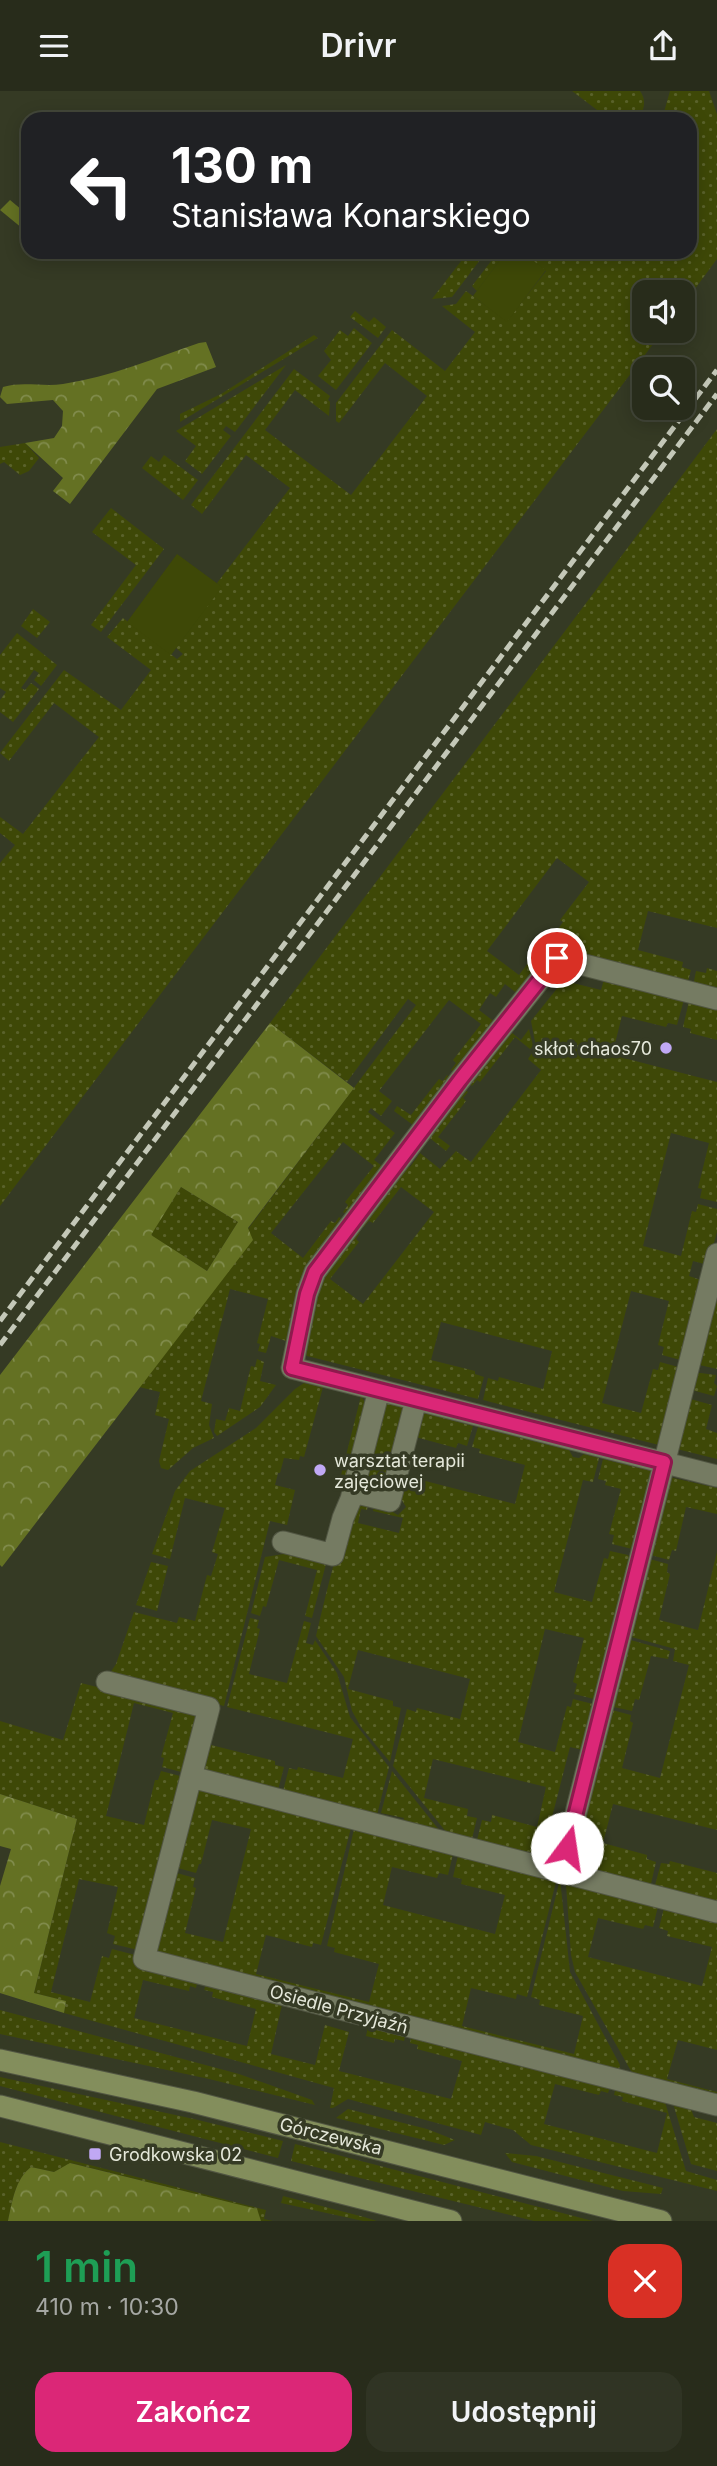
<!DOCTYPE html>
<html lang="pl">
<head>
<meta charset="utf-8">
<style>
	body { margin:0; font-family:Inter,sans-serif; background:#303424; color:#f1f3f6; height:100vh; display:flex; flex-direction:column; font-size:26px; white-space:nowrap }
	* { box-sizing:border-box; margin:0 }
	p { font-size:23px; color:#a5a7a3 }
	.icon { flex:none; width:38px; height:38px; fill:none; stroke:currentColor; stroke-width:2; stroke-linecap:round; stroke-linejoin:round }
	.map { position:relative; height:2130px; overflow:hidden }
	.panel { display:flex; flex-direction:column; background:#282c1b; flex:1 }
	.panel>* { flex:none }
	.guide { position:absolute; left:21px; top:21px; width:676px; height:147px; border-radius:21px; box-shadow:0 4px 18px #0003,0 0 0 2px #44483a; background:#202124; color:#fff; overflow:hidden }
	.tools { position:absolute; left:632px; top:189px; display:grid; gap:14px }
	.tools a { display:grid; place-items:center; width:63px; height:63px; border-radius:14px; background:#282c1b; box-shadow:0 4px 18px #0003,0 0 0 2px #44483a; font-size:35px }
	.pin { position:absolute; display:grid; place-items:center; width:60px; height:60px; color:#fff; margin:-30px; border:4px solid #fff; border-radius:50%; box-shadow:0 2px 7px #0007 }
	.me { position:absolute; width:77px; margin:-38px; rotate:14deg; stroke-linejoin:round; filter:drop-shadow(0 0 5px #0008) }
	.turn { display:flex; align-items:center; gap:24px; height:147px; padding:0 35px; font-size:32px }
	.turn .icon { width:91px; height:91px; stroke-width:2.5 }
	.turn b { display:block; font-size:49px; line-height:60px }
	.round { display:grid; place-items:center; flex:none; width:74px; height:74px; border-radius:21px; background:#303424 }
	.head { display:flex; align-items:center; justify-content:space-between; height:119px; padding:0 35px }
	h1 { font-size:42px; font-weight:600; line-height:52px; color:#1e9e55 }
	.primary-button { display:flex; gap:14px; margin-top:auto; padding:14px 35px }
	.primary-button a { flex:1; height:80px; border-radius:21px; background:#db2777; color:#fff; font-size:28px; font-weight:600; line-height:80px; text-align:center }
	.primary-button a+a { background:#303424; color:#f1f3f6 }
	header { display:flex; justify-content:space-between; align-items:center; height:91px; padding:0 35px; background:#282c1b; font-size:32px; font-weight:600 }
	.map>svg:first-child { display:block }
</style>
</head>
<body>
<header><svg class="icon" aria-label="menu" viewBox="0 0 24 24"><path d="M4 6h16M4 12h16M4 18h16"/></svg>Drivr<svg class="icon" aria-label="share" viewBox="0 0 24 24"><path d="M12 15V3M7 8l5-5 5 5M5 13v7h14v-7"/></svg></header>
<div class="map">
<svg width="717" height="2130" viewBox="0 0 717 2130">
	<defs>
		<pattern id="grass-dots" width="8" height="8" patternUnits="userSpaceOnUse" patternTransform="scale(1.75)"><rect width="8" height="8" fill="#3e4807"/><path d="M2 2h.1M6 6h.1" fill="none" stroke="#5a622b" stroke-width="1.8" stroke-linecap="round"/></pattern>
		<pattern id="forest-crowns" width="20" height="18" patternUnits="userSpaceOnUse" patternTransform="scale(1.75)"><rect width="20" height="18" fill="#647123"/><path d="M2 6a3 3 0 1 1 6 0M12 15a3 3 0 1 1 6 0" fill="none" stroke="#818c4d"/></pattern>
	</defs>
	<rect width="100%" height="100%" fill="#353a24"/>
	<path fill="url(#grass-dots)" d="M572 0H640C647 10 644 18 639 28H609Z
		M670 0H709L717 23V168L683 214 682 201H644V240H663L0 1115V772L15 754 0 742V726L23 743 99 646 54 612 9 670 0 662 64 579 121 619 151 579 107 546 123 527 177 568 183 563 176 557 221 496 217 492 290 397 246 364 202 423 191 414 294 278 330 305 328 309 330 311 329 325 295 299 265 339 351 404 427 305 385 272 339 332 336 330V312L392 239 445 280 475 241 442 215 456 213 466 200 507 230 546 180 521 161H544L553 168 558 161H590L598 167 604 161H690V28H662Z
		M468 161H486L452 206 432 208Z
		M498 161H506L477 200 472 195Z
		M355 220 369 231 374 226 386 236 378 247 350 226Z
		M354 237 372 252 336 299 318 285 331 269 324 260 340 239 348 245Z
		M314 244 318 247 180 331V323L221 303Z
		M286 274 235 341 226 335 223 339 231 345 202 383 185 370 196 355 176 340Z
		M717 338V837L648 820 638 859 683 871 682 876 691 879 687 894 590 870 558 838 563 831 560 829 589 791 557 767 487 860 519 884 547 847 550 849 556 841 582 866 551 861 519 904 505 893 496 906 490 902 479 919 496 932 458 984 451 979 456 972 453 969 481 933 449 909 379 1000 392 1010 381 1025 371 1017 368 1021 395 1042 374 1069 386 1078 350 1126 343 1121 348 1114 345 1111 374 1075 343 1051 271 1142 303 1167 331 1130 335 1132 339 1126 346 1131 292 1252 271 1245 266 1262 258 1260 260 1253 257 1252 268 1208 230 1198 201 1310 212 1313 209 1334 214 1347 193 1357 168 1379 161 1377 159 1370 169 1328 155 1324 160 1301 139 1296 252 1149 248 1138 416 914 408 908 347 991 270 932Z
		M25 352 39 367 29 380 20 384 4 371 0 373V356Z
		M164 364 198 389 183 409 142 377 151 365 159 371Z
		M111 417 164 458 101 541 91 534 136 474 92 441Z
		M33 518 50 531 37 547 21 535Z
		M17 542 57 574 41 595 34 589 39 582 34 579 21 597 25 599 31 592 39 598 13 631 0 621V609L6 601 0 597V564Z
		M568 876 565 890 601 899 605 885 685 905 677 934 668 932 666 936 622 925 612 964 717 991V1111L700 1107 702 1098 698 1097 709 1052 671 1042 643 1155 681 1165 692 1120 696 1121 698 1113 717 1118V1141L708 1174 693 1170 689 1185 704 1190 684 1270 662 1264 664 1256 658 1254 669 1210 631 1200 602 1312 641 1322 653 1278 658 1279 660 1271 682 1277 659 1354 483 1309 488 1287 498 1290 499 1286 543 1298 552 1260 441 1231 431 1269 475 1280V1283L484 1286 478 1308 307 1265 305 1262 314 1200 356 1138 360 1142 356 1148 359 1151 330 1188 363 1213 434 1121 401 1096 373 1132 369 1130 364 1136 359 1133 405 1072 410 1076 420 1062 440 1078 456 1060 471 1071 541 979 528 968 536 956 531 930 563 890 553 880Z
		M707 877 717 880V902L693 895 696 880 706 882Z
		M690 906 717 913V949L690 942 691 938 683 936Z
		M507 938 521 949 529 938 533 955 530 958 515 946 480 991 477 989 472 995 467 990Z
		M447 984 453 989 417 1037 394 1020 397 1015 411 1024 439 988 443 990Z
		M462 996 468 1001 463 1007 466 1010 438 1046 450 1055 446 1060 426 1044Z
		M181 1096 238 1131 207 1180 150 1144Z
		M717 1203V1278L695 1273Z
		M257 1268 264 1271 260 1290 276 1294 260 1316 217 1345 214 1341 216 1328 225 1330 229 1317 240 1320 251 1275 255 1276Z
		M693 1281 716 1284 714 1292 717 1295 714 1305 688 1298Z
		M304 1292 323 1296 304 1366 300 1365 299 1369 284 1367 280 1382H278L275 1394 295 1399 287 1434 270 1430 224 1615 119 1588 110 1582 116 1573 134 1521 177 1532 179 1526 195 1530 207 1484 211 1485 218 1463 212 1461 225 1417 185 1407 170 1468 152 1463 175 1400 190 1380 256 1337 295 1298Z
		M361 1305 366 1313 349 1395 339 1392Z
		M687 1307 712 1314 706 1338 717 1342V1368L677 1358Z
		M390 1310 405 1316 385 1399 364 1395 385 1312Z
		M425 1322 473 1335 467 1355 458 1352 456 1357 412 1345 418 1324Z
		M478 1336 569 1359 573 1366 579 1367 584 1363 599 1367 593 1391 583 1389 554 1501 592 1511 604 1467 608 1468 610 1460 628 1464 630 1467 598 1609 574 1603 577 1593 573 1591 584 1547 545 1538 518 1651 555 1661 567 1615 571 1616 573 1608 597 1614 586 1660 570 1656 541 1769 476 1753 482 1729 491 1731 492 1724 537 1736 546 1696 433 1668 424 1707 468 1718 467 1725 477 1727 471 1752 451 1747 393 1675 407 1618 416 1621 417 1617 460 1628 470 1588 358 1559 348 1598 393 1610V1615L401 1617 390 1671 361 1636 352 1620 344 1586 316 1545C327 1499 337 1454 355 1410H369L367 1419 361 1418 358 1432 399 1442 403 1427 373 1420 375 1411 398 1424 406 1416 397 1401 402 1384 515 1413 525 1374 479 1362 480 1358 472 1356Z
		M603 1368 652 1380 632 1458 612 1453 614 1444 609 1443 621 1398 605 1394 606 1390 598 1388Z
		M669 1386 717 1397V1423L686 1416 676 1460 672 1459 669 1469 647 1463Z
		M296 1461 327 1469 312 1527 305 1525 317 1479 279 1469 266 1516 263 1515 260 1525 251 1522 265 1466Z
		M717 1461V1739L613 1713 603 1752 647 1764V1768L656 1771 650 1797 581 1778 574 1770 608 1618 631 1624 630 1630 633 1632 622 1677 660 1687 689 1574 673 1570 675 1558 628 1545 646 1467 668 1473 667 1481 670 1483 659 1529 698 1539Z
		M151 1471 168 1475 157 1520 136 1514Z
		M250 1527 259 1529 257 1537 260 1538 249 1583 287 1592 304 1530 311 1532 306 1552 313 1554 315 1549 337 1582 350 1626 389 1676 376 1728 282 1704 289 1677 297 1679 298 1676 343 1687 353 1648 227 1616Z
		M627 1548 670 1560 668 1568 651 1565 639 1609 635 1608 632 1620 609 1615Z
		M81 1592 193 1620 197 1626 185 1682 162 1676 164 1667 161 1666 173 1622 134 1612 106 1725 144 1734 155 1689H158L161 1680 184 1686 138 1859 113 1853 115 1845 107 1842 118 1796 79 1788 51 1901 90 1911 102 1865 109 1867 112 1858 139 1865 198 1888 196 1897 190 1895 189 1900 143 1889 134 1927 247 1955 256 1918 212 1906 213 1901 204 1899 207 1890 283 1909 271 1963 315 1974 325 1934 349 1941 339 1980 451 2008 462 1970 417 1958 418 1954 410 1952 412 1942 611 1993 608 2002 601 2000 599 2004 555 1993 544 2033 657 2062 667 2022 622 2010 623 2006 614 2004 616 1995 665 2011 686 2080 717 2089V2100L531 2054 513 2039 485 2031 481 2044 348 2008 333 2017H330L334 1997 64 1922 66 1910 34 1902 77 1728 0 1703V1630L63 1649Z
		M207 1653 275 1670V1674L284 1676 277 1703 205 1679 203 1676Z
		M392 1680 444 1745 402 1734 404 1727 381 1722Z
		M201 1698 352 1733 321 1854 313 1852 312 1856 266 1844 256 1883 369 1911 379 1873 334 1861 335 1857 327 1855 355 1734 454 1759 448 1784 439 1782 437 1787 392 1776 383 1814 495 1843 505 1804 461 1793 462 1788 453 1786 459 1760 557 1787 527 1906 517 1903 516 1908 471 1897 462 1935 574 1963 583 1925 539 1914 540 1909 531 1906 560 1788 570 1881 620 1974 618 1984 158 1861 154 1853 173 1781 195 1787 193 1796 196 1797 185 1842 223 1851 251 1738 212 1729 201 1773H199L196 1782 174 1776 196 1700Z
		M670 1770 717 1782V1814L654 1798 661 1772 669 1773Z
		M566 1793 659 1811 653 1836 645 1834 643 1838 598 1827 588 1866 702 1895 712 1856 667 1845 668 1840 659 1837 665 1813 717 1826V1959L678 1949 667 1988 717 2001V2009L647 1991 631 1980 575 1881 571 1864Z
		M0 1919 239 1983 312 2009 315 2014 209 1988 0 1943Z
		M368 1936 406 1941 404 1950 395 1948 394 1952 366 1945Z
		M0 1986 194 2028 283 2050 278 2067 0 1995Z
		M672 2009 689 2013 694 2026 717 2032V2080L691 2073Z
		M348 2018 427 2038 455 2049 444 2054 336 2027Z
		M0 2051 266 2119 264 2128 273 2130H261L256 2118 71 2072 54 2081 31 2076C15 2088 12 2112 8 2130H0Z
		M295 2053 593 2130H534L291 2070Z
		M505 2062 536 2065 663 2097 661 2103 623 2100 512 2071Z
		M283 2105 364 2126 377 2130H363L281 2112Z"/>
	<path fill="url(#forest-crowns)" fill-rule="evenodd" d="M10 109 28 124V142L0 119Z
		M206 251 216 276 157 298 70 413 53 400 63 387 25 352 54 347 62 335 63 320 53 309 7 313 0 306 3 296C22 290 43 296 63 293 110 286 155 267 199 252Z
		M270 932 354 997 248 1137 253 1149 2 1476 0 1474V1284ZM181 1096 238 1131 207 1180 151 1144Z
		M0 1703 77 1728 34 1902 66 1910 64 1922 0 1902V1795L11 1758 0 1755Z
		M70 2072 257 2118 261 2130H8C12 2112 15 2088 31 2076L54 2081Z"/>
	<path fill="#3e4807" d="M506 161H521L546 179 507 231 473 205Z
		M177 463 222 496 171 564 127 531Z"/>
	<g fill="none" stroke-linecap="round" stroke-linejoin="round">
		<defs>
			<path id="minor" d="M717 908 557 867 460 989 315 1181 307 1203 292 1277 717 1385
				M353 1401 390 1410 416 1309
				M283 1451 333 1464 343 1427 351 1408 379 1299
				M107 1591 209 1617 191 1686 717 1821
				M191 1686 144 1868 717 2014
				M561 1781 717 1163"/>
			<path id="major" d="M0 1969 193 2011 661 2130
				M0 2015 451 2130"/>
		</defs>
		<use href="#minor" stroke="#515542" stroke-width="23"/>
		<use href="#major" stroke="#515542" stroke-width="23"/>
		<use href="#minor" stroke="#757b62" stroke-width="21"/>
		<use href="#major" stroke="#838e5c" stroke-width="21"/>
		<path stroke="#c4c8b8" stroke-width="5" stroke-dasharray="10 5" stroke-linecap="butt" d="M0 1230 717 279
			M0 1254 717 303"/>
	</g>
	<g fill="none" stroke-linecap="round" stroke-linejoin="round">
		<defs>
			<path id="route" d="M557 867 460 989 315 1181 307 1203 292 1277 664 1371 567 1757"/>
		</defs>
		<use href="#route" stroke="#8e194d" stroke-width="18"/>
		<use href="#route" stroke="#db2777" stroke-width="12"/>
	</g>
	<g fill="#c0a8f4" stroke="#353a24" stroke-width="2.5">
		<circle cx="666" cy="957" r="7"/>
		<circle cx="320" cy="1379" r="7"/>
		<rect x="88" y="2056" width="14" height="14" rx="3.5"/>
	</g>
	<g text-anchor="middle" dominant-baseline="central" stroke-width="7" stroke-linejoin="round" paint-order="stroke">
		<g font-size="18" fill="#e5e8da" stroke="#353a24" text-anchor="start">
			<text x="652" y="957" text-anchor="end">skłot chaos70</text>
			<text x="334" y="1369">warsztat terapii<tspan x="334" dy="21">zajęciowej</tspan></text>
			<text x="109" y="2063">Grodkowska 02</text>
		</g>
		<g font-size="18" fill="#e5e8da" stroke="#353a24">
			<text transform="translate(339 1918) rotate(15)">Osiedle Przyjaźń</text>
			<text transform="translate(331 2045) rotate(14)">Górczewska</text>
		</g>
	</g>
</svg>
<div class="tools">
<a><svg class="icon" aria-label="sound" viewBox="0 0 24 24"><path d="M4 9h4l5-4v14l-5-4H4zM17 9q2 3 0 6"/></svg></a>
<a><svg class="icon" aria-label="search" viewBox="0 0 24 24"><circle cx="10" cy="10" r="6"/><path d="M15 15l6 6"/></svg></a>
</div>
<div class="pin" style="left:557px;top:867px;background:#d93025"><svg class="icon" aria-label="arrive" viewBox="0 0 24 24"><path d="M6 21V4h12l-3 4 3 4H6"/></svg></div>
<svg class="me" style="left:567px;top:1757px" viewBox="-20 -20 40 40"><circle r="19" fill="#fff"/><path d="M0-13L10 11 0 6-10 11z" fill="#db2777"/></svg>
<div class="guide">
<div class="turn"><svg class="icon" aria-label="left" viewBox="0 0 24 24"><path d="M17 20v-9H6M10 6l-5 5 5 5"/></svg><div><b>130 m</b>Stanisława Konarskiego</div></div>
</div>
</div>
<section class="panel">
<div class="head"><div><h1>1 min</h1><p>410 m · 10:30</p></div><a class="round" style="background:#d93025;color:#fff"><svg class="icon" aria-label="close" viewBox="0 0 24 24"><path d="M6 6l12 12M18 6L6 18"/></svg></a></div>
<div class="primary-button"><a>Zakończ</a><a>Udostępnij</a></div>
</section>
</body>
</html>
